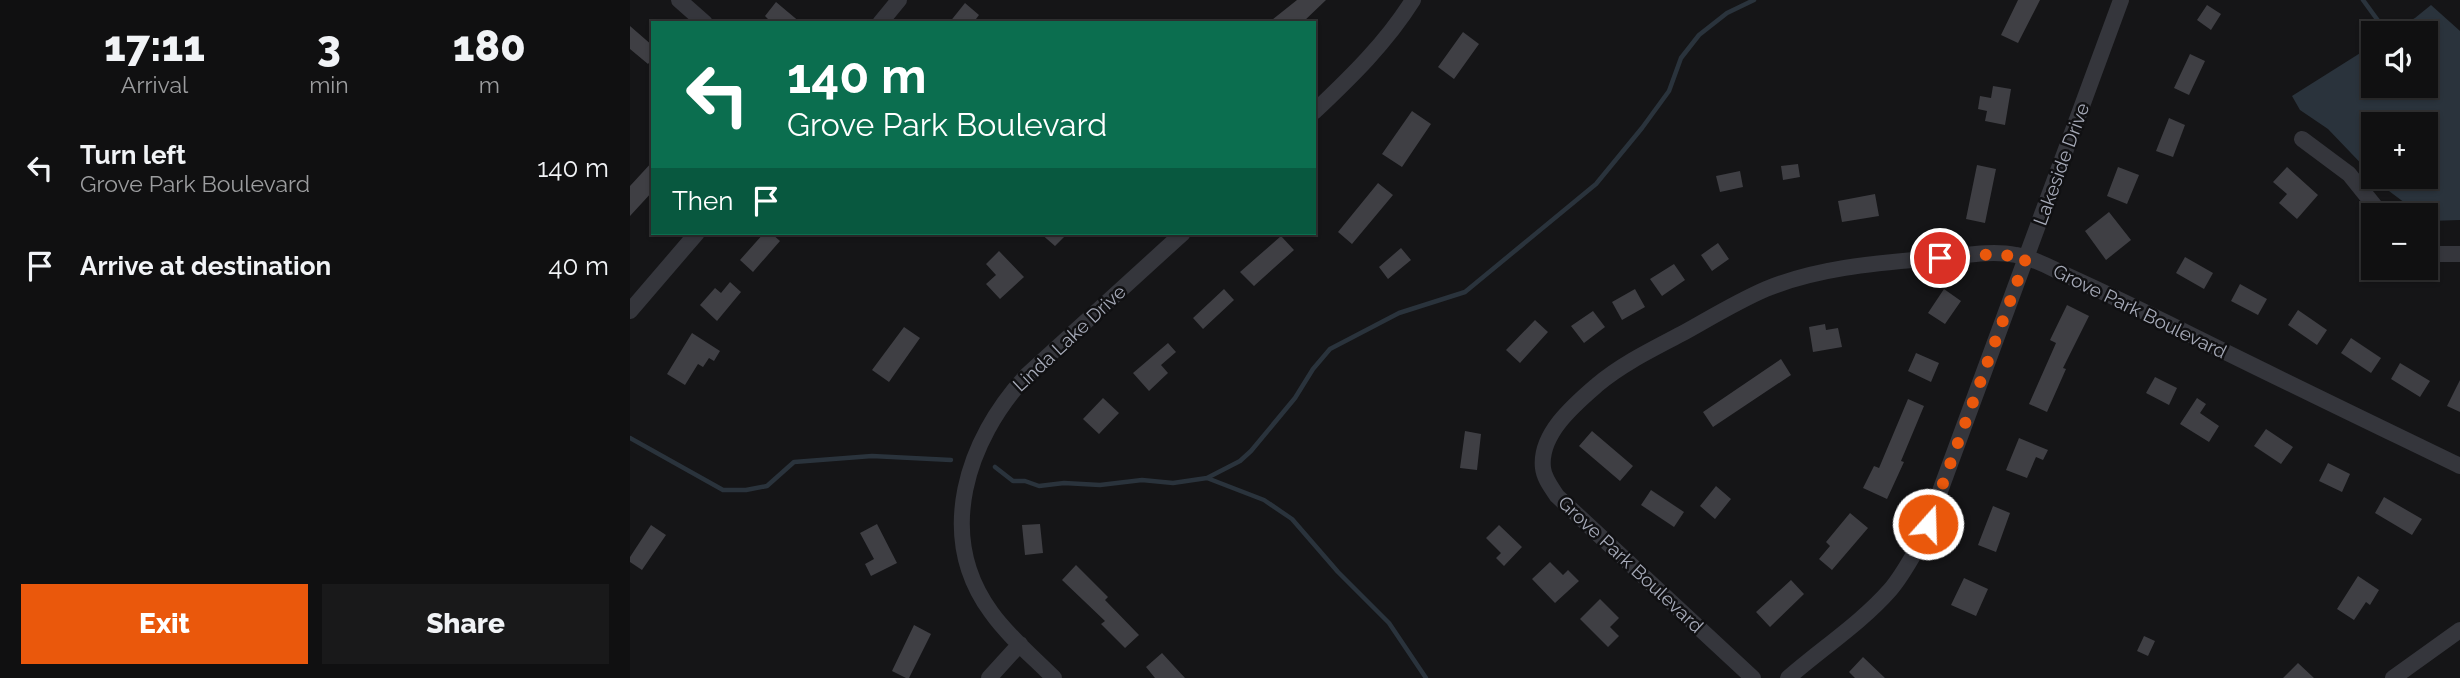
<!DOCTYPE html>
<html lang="en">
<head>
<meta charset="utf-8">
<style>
	body { margin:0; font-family:Raleway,sans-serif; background:#19191a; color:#f1f3f6; height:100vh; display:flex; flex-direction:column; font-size:26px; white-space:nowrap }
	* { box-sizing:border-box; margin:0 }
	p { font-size:23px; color:#9c9d9f }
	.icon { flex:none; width:38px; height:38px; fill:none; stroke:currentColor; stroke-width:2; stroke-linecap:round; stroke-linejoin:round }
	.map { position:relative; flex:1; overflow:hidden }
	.panel { display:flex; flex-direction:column; background:#101011; width:630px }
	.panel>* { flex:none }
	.hud { position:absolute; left:21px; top:21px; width:665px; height:214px; border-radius:0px; box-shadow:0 2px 5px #0004,0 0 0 2px #303031; background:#0b6e4f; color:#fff; overflow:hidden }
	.tools { position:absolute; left:1731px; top:21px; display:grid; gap:14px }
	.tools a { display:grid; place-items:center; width:77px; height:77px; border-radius:0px; background:#101011; box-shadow:0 2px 5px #0004,0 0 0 2px #303031; font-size:35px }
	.pin { position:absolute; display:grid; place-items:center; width:60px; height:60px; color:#fff; margin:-30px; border:4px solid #fff; border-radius:50%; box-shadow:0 2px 7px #0007 }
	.me { position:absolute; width:77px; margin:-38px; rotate:20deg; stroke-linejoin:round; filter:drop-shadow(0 0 5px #0008) }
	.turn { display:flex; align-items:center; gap:24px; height:147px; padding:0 21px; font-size:32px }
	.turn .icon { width:91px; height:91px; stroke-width:2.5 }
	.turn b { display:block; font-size:49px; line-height:60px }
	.then { display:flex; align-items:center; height:66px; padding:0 21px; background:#0003; gap:14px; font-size:26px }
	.eta { display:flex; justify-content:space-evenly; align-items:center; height:119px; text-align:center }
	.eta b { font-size:42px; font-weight:800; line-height:49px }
	.button { display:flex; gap:14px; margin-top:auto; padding:14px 21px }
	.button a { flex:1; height:80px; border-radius:0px; background:#ea580c; color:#fff; font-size:28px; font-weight:800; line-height:80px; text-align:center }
	.button a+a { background:#19191a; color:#f1f3f6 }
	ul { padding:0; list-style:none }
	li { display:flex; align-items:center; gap:21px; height:98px; padding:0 21px }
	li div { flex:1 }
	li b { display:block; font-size:26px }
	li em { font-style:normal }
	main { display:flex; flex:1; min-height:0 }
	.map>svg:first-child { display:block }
</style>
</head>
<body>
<main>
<section class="panel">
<div class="eta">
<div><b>17:11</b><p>Arrival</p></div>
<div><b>3</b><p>min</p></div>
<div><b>180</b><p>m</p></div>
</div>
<ul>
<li><svg class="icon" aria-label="left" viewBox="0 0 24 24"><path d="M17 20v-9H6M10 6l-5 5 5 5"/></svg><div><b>Turn left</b><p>Grove Park Boulevard</p></div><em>140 m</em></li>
<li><svg class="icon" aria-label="arrive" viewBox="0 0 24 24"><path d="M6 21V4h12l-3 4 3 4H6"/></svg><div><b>Arrive at destination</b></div><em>40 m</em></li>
</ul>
<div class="button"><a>Exit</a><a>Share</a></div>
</section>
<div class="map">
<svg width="1830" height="678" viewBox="0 0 1830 678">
	<rect width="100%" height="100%" fill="#151517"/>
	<path fill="#2a333c" d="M1801 5 1830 31V220L1799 221 1796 215H1791L1755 188 1744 177H1796V124H1743V176L1698 129 1670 110 1662 96 1743 45V86H1796V33H1757L1785 18Z"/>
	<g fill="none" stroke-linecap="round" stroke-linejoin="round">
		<path stroke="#2a333c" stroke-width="4.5" d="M1733 0 1757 33
			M0 438 93 490H116L137 486 164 462 242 456 321 460
			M365 467 383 481H395L409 486 434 483 470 485 512 480 543 483 577 478 610 461 621 451 665 398 683 369 700 349 769 313 835 292 966 184 1012 128 1039 91 1051 58 1069 35 1097 13 1124 0
			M577 478 634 500 662 519 708 572 759 623 796 678"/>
	</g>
	<path fill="#3f3f44" d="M667 0H696L672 23H638Z
		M1388 0H1410L1388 43 1371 35Z
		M146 2 171 23H142L135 16Z
		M335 3 349 15 343 23H319Z
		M1577 5 1591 14 1581 30 1567 20Z
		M0 26 23 46V58L18 64 0 49Z
		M833 32 849 44 824 79 808 67Z
		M1560 54 1575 61 1559 95 1544 88Z
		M1363 86 1381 89 1375 125 1355 121 1357 111 1348 109 1350 96 1361 98Z
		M782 111 801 124 772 167 752 154Z
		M1539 118 1555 125 1543 157 1526 151Z
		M23 161V191L0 216V186Z
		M1168 164 1170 177 1153 180 1151 166Z
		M1347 165 1366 169 1355 223 1336 219Z
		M1488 167 1509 175 1497 204 1477 196Z
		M1657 167 1688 195 1667 219 1649 203 1657 194 1643 182Z
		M1110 171 1113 187 1090 192 1086 176Z
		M748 183 763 195 722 244 708 232Z
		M1245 194 1249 216 1212 222 1208 201Z
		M1479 212 1501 240 1476 260 1455 231Z
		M134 233H141L150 241 123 272 110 260Z
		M410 233H438L425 246Z
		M651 236 664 250 624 286 610 272Z
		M1088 243 1099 259 1082 271 1071 255Z
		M771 248 781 260 758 279 749 267Z
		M369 251 394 277 370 299 356 284 366 275 356 264Z
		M1555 257 1583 273 1574 289 1546 273Z
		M1044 264 1055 280 1032 296 1020 279Z
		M100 282 111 292 87 321 70 305 85 288 91 293Z
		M1610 284 1637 299 1628 315 1601 301Z
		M594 289 604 300 573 329 563 318Z
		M1005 289 1015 307 992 320 982 302Z
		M1314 289 1331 301 1315 324 1298 313Z
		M1437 305 1459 316 1433 368 1436 369 1417 412 1399 404 1426 343 1420 340Z
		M1668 310 1697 330 1687 345 1658 325Z
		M963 311 975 327 954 343 941 326Z
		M905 320 918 332 890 363 876 350Z
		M1195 324 1196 330 1208 328 1212 347 1183 352 1179 327Z
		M274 327 290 338 259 382 242 370Z
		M62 333 90 351 84 361 79 358 73 367 68 364 55 385 37 374Z
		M1721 338 1751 358 1741 373 1711 353Z
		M538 343 546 352 531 365 538 373 519 391 503 373Z
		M1286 353 1309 363 1301 382 1278 371Z
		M1151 359 1161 375 1083 427 1073 412Z
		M1770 363 1800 381 1790 397 1761 379Z
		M1525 377 1547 388 1539 405 1516 393Z
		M1830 380V412L1817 406Z
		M473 398 489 413 469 434 453 419Z
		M1567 398 1576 404 1570 413 1589 426 1579 442 1550 424Z
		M1278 399 1294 406 1271 461 1274 462 1257 499 1233 488 1244 466 1249 468Z
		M1636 429 1663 447 1651 464 1624 446Z
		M835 431 851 434 847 470 830 468Z
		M962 431 1003 466 990 481 949 446Z
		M1389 438 1418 450 1413 460 1406 457 1397 478 1376 470Z
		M1698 463 1720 474 1712 492 1689 481Z
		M1086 486 1101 499 1085 519 1070 506Z
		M1021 490 1054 512 1044 527 1011 505Z
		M1754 497 1792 519 1782 535 1745 513Z
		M1363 506 1380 513 1366 552 1348 545Z
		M1220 513 1238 528 1202 570 1189 559 1200 546 1196 542Z
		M247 524 267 563 241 576 235 564 244 559 230 533Z
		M410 524 413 553 395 555 392 525Z
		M21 525 36 535 12 570 0 562V557Z
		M869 525 892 547 874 566 866 558 871 553 856 538Z
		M920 562 933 575 938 570 949 581 925 603 902 579Z
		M446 565 478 597 475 600 509 635 495 648 471 624 475 621 432 580Z
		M1728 576 1749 590 1740 605 1736 602 1724 620 1707 609Z
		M1334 578 1358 589 1346 616 1321 605Z
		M1161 580 1174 594 1140 627 1126 612Z
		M970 599 989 618 980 627 989 636 978 647 950 619Z
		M284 625 301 634 279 678H276L262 671Z
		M1514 636 1525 641 1518 656 1507 651Z
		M532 653 555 678H525L516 667Z
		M1233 657 1255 678H1225L1219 672Z
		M1668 663 1684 678H1653Z"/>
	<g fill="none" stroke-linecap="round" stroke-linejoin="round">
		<path stroke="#35363c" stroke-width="16" d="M49 0 75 23
			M250 23 269 0
			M684 112C721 77 756 43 783 0
			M1672 139 1719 174 1752 215
			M1796 251 1805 254H1830
			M0 311 67 233
			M359 678 390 644
			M424 678C403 657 378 636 361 612 305 535 337 440 396 376L553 233
			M1123 678 927 496C921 487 914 478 913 468 909 434 945 404 967 385 993 363 1025 348 1055 332 1082 317 1108 301 1136 289 1190 267 1249 263 1306 258 1331 256 1361 250 1386 255 1404 258 1421 268 1436 275 1471 291 1505 307 1539 324 1635 372 1733 419 1830 466
			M1158 678C1191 649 1231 623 1260 590 1273 575 1282 557 1292 540L1491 0
			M1763 678 1830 630"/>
	</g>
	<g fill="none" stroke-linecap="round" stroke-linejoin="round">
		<path stroke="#ea580c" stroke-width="12" stroke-dasharray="0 21.6" d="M1298 524 1396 258 1366 254 1310 258"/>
	</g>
	<g text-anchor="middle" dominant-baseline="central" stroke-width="5" stroke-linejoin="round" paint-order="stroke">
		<g font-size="19" fill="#a6aab8" stroke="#101012">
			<text transform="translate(1431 164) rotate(-70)">Lakeside Drive</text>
			<text transform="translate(1510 311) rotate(26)">Grove Park Boulevard</text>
			<text transform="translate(439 338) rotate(-43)">Linda Lake Drive</text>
			<text transform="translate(1001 564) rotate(43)">Grove Park Boulevard</text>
		</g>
	</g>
</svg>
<div class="tools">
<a><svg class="icon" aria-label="sound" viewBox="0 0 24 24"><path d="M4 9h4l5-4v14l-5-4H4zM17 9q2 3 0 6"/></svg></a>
<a>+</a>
<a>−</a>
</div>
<div class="pin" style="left:1310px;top:258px;background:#d93025"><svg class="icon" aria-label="arrive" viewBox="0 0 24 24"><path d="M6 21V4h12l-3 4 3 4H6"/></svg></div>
<svg class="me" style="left:1298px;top:524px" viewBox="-20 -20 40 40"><circle r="17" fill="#ea580c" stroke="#fff" stroke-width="3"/><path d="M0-11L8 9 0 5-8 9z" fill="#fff"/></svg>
<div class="hud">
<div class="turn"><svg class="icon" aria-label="left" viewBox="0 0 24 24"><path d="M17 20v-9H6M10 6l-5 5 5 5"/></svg><div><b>140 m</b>Grove Park Boulevard</div></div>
<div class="then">Then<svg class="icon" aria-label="arrive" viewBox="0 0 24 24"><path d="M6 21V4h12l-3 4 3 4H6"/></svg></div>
</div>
</div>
</main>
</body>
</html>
